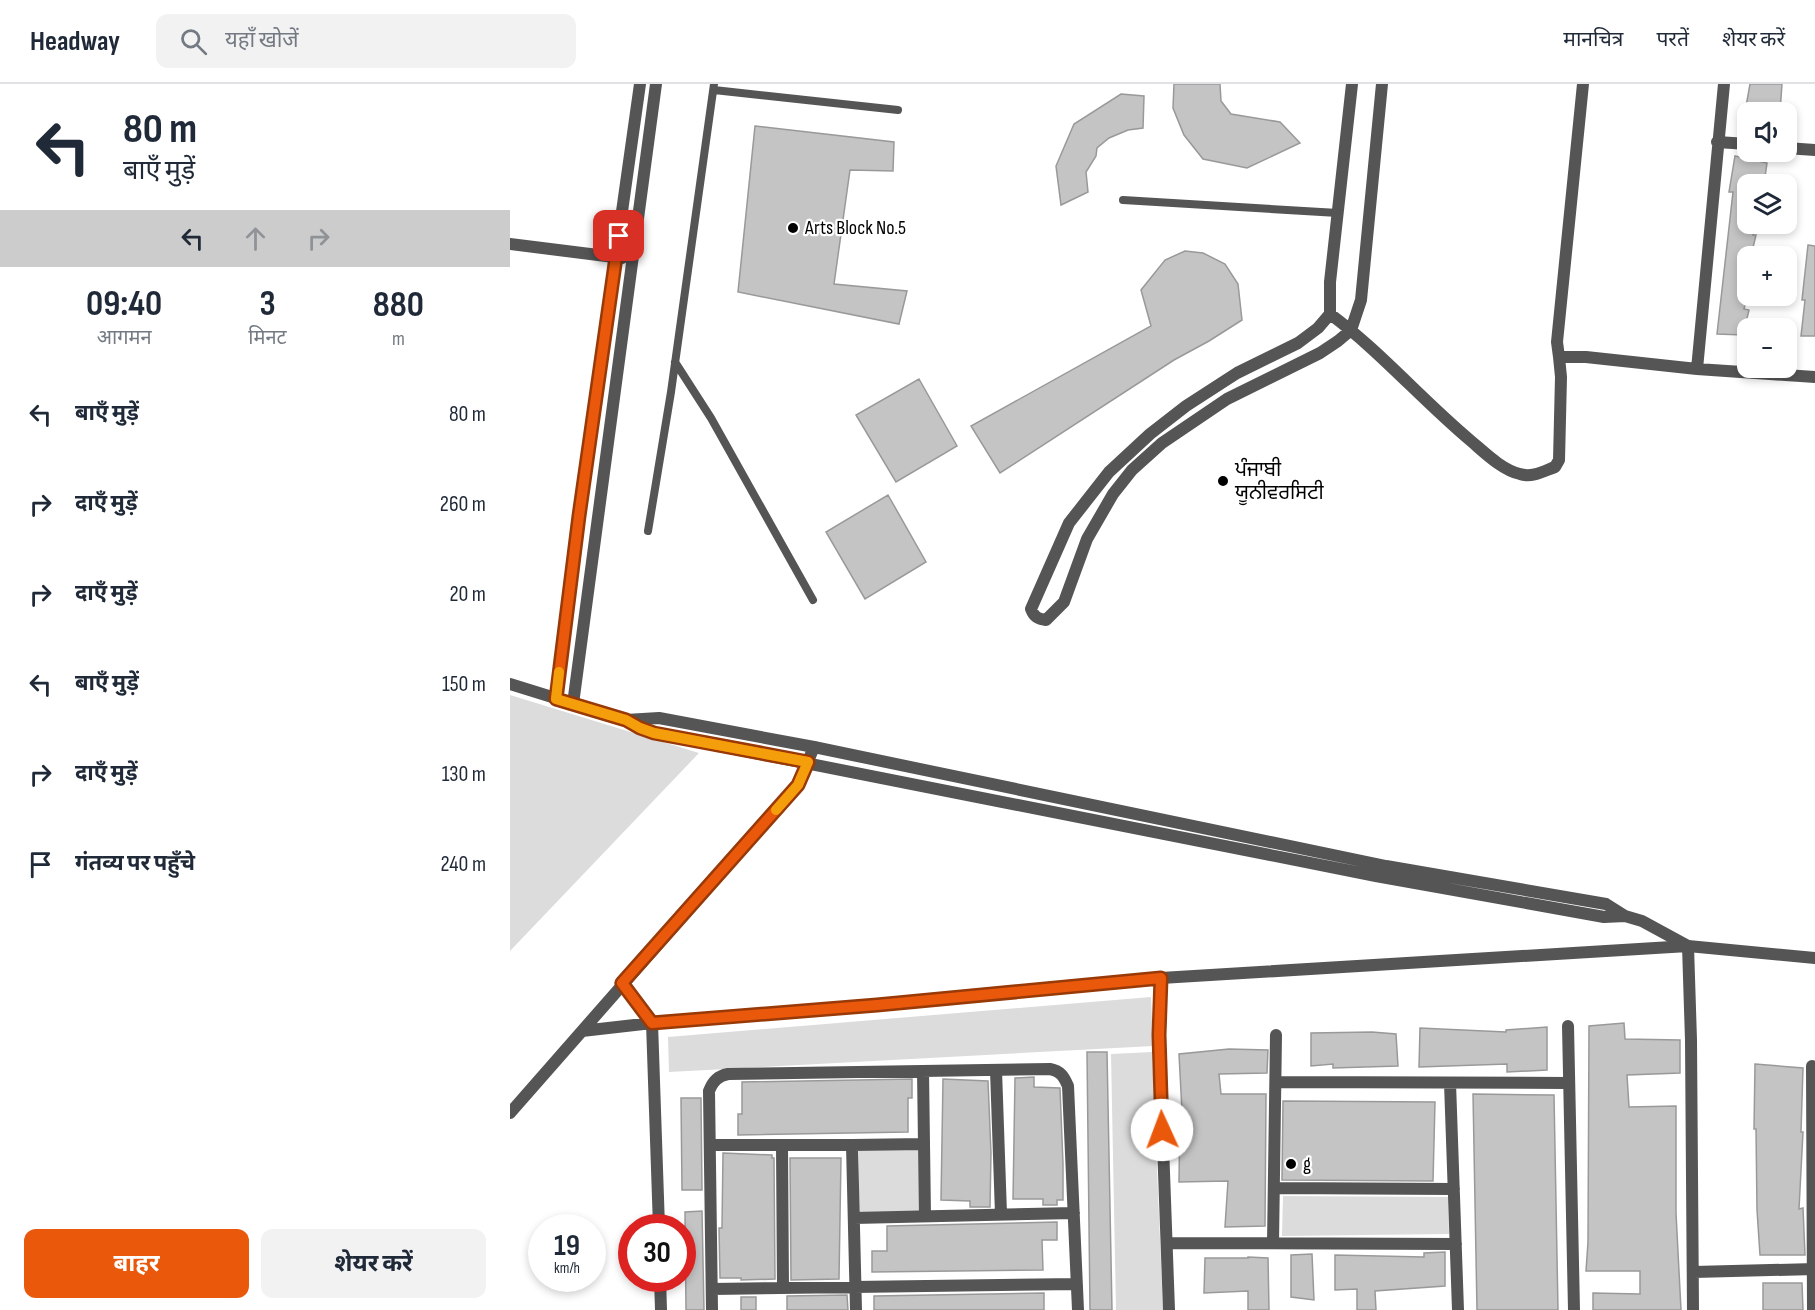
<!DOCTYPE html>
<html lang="hi">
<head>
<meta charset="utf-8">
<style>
	body { margin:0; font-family:"Sofia Sans Condensed","Noto Sans Devanagari","Noto Sans Gurmukhi",sans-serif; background:#f2f2f3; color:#1f2937; height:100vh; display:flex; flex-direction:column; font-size:22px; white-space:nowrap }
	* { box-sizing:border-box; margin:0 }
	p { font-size:20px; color:#747a83 }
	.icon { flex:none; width:33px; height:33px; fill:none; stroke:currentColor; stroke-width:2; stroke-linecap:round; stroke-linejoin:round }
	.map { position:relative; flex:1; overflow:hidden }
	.side { display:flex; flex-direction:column; background:#fff; width:510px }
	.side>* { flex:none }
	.banner { background:#fff; color:#1f2937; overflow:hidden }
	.tools { position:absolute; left:1227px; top:18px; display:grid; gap:12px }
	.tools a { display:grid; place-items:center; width:60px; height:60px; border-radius:12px; background:#fff; box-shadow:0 3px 9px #0003; font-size:30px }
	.speed { position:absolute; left:18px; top:1130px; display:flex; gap:12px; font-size:30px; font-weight:700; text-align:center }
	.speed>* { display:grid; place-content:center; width:78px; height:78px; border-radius:50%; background:#fff; box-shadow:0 3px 9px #0003; line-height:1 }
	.speed small { font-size:15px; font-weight:400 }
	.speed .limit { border:9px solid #d22; background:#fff; color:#111 }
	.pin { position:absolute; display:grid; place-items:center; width:51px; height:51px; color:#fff; margin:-26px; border-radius:12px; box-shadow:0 3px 9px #0006 }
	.me { position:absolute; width:66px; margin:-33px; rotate:358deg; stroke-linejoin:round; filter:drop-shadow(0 0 4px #0008) }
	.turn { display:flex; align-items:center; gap:21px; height:126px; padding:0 24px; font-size:27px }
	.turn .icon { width:78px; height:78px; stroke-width:2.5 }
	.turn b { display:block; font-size:42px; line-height:51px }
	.lanes { display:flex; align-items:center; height:57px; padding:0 24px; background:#0003; justify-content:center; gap:30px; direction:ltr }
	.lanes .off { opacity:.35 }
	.eta { display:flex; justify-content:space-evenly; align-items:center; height:102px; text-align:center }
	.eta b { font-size:36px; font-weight:700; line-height:42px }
	.cta { display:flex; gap:12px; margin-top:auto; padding:12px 24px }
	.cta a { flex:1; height:69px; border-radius:12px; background:#ea580c; color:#fff; font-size:24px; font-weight:700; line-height:69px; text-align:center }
	.cta a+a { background:#f2f2f3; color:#1f2937 }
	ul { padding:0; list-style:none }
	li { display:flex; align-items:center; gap:18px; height:90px; padding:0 24px }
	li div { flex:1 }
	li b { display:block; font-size:22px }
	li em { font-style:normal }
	header { display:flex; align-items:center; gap:36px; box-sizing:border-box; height:84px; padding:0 30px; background:#fff; border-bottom:2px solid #e0e1e3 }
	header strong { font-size:28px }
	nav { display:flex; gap:33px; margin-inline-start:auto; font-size:21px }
	.search { width:420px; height:54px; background:#f2f2f3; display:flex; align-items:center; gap:15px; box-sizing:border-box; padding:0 21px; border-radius:12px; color:#747a83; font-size:22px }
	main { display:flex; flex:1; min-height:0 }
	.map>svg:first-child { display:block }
</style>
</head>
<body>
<header>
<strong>Headway</strong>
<div class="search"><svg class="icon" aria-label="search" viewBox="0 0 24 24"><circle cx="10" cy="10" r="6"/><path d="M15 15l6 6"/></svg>यहाँ खोजें</div>
<nav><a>मानचित्र</a><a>परतें</a><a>शेयर करें</a></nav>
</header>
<main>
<section class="side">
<div class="banner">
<div class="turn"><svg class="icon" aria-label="left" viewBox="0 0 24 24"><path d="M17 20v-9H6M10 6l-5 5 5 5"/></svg><div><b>80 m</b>बाएँ मुड़ें</div></div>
<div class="lanes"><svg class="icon" aria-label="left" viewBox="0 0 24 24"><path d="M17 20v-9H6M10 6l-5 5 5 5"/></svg><svg class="icon off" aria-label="ahead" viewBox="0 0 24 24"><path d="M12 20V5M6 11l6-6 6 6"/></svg><svg class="icon off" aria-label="right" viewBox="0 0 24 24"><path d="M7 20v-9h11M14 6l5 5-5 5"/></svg></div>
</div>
<div class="eta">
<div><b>09:40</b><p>आगमन</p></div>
<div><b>3</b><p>मिनट</p></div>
<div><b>880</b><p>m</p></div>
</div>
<ul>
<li><svg class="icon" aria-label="left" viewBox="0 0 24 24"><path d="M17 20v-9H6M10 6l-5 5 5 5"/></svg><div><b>बाएँ मुड़ें</b></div><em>80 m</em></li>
<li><svg class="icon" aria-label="right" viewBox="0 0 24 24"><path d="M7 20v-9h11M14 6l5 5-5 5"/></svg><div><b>दाएँ मुड़ें</b></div><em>260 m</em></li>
<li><svg class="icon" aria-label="right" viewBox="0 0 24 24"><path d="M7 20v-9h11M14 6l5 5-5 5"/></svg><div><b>दाएँ मुड़ें</b></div><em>20 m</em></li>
<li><svg class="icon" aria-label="left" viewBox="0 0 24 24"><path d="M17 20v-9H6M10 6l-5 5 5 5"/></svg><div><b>बाएँ मुड़ें</b></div><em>150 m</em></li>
<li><svg class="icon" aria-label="right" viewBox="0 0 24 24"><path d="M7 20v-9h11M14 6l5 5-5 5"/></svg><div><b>दाएँ मुड़ें</b></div><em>130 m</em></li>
<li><svg class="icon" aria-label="arrive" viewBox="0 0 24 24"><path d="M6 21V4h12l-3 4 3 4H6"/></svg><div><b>गंतव्य पर पहुँचे</b></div><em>240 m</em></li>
</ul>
<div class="cta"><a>बाहर</a><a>शेयर करें</a></div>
</section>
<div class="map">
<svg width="1305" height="1226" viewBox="0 0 1305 1226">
	<rect width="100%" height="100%" fill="#fff"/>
	<path fill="#dcdcdc" d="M0 611 189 669 0 867Z
		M641 913 643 962 159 988 158 953Z
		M642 968 653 1226H606L601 970Z
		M409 1064 411 1127 349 1129V1066Z
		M773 1112 938 1113 939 1150 772 1152Z"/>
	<path fill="#c4c4c4" stroke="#999" stroke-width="1.5" d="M664 0H710L711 17 721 30 770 38 790 59 737 84 693 75 674 51 663 24Z
		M1240 0H1272L1270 28H1235Z
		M611 10 634 12 633 44 618 46 599 54 587 64 586 72 576 88 578 108 551 121 546 82 564 40Z
		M245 42 384 58 383 87 340 86 324 200 397 207 389 240 228 208Z
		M1225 72 1257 79 1254 100H1238V140H1246L1243 151H1246L1241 172H1238V209L1234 225 1239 226 1233 251 1207 250 1223 108H1219Z
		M1298 161 1305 162V252H1291L1295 216H1292Z
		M675 167 693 169 715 180 728 200 732 236 699 257 664 276 490 389 461 342 641 242 631 206 655 176Z
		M409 295 447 362 386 398 346 331Z
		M378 411 416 478 355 515 316 448Z
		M1114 939 1115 955 1170 956V989L1117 991 1119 1023 1166 1022V1129L1171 1226H1083V1209L1130 1210V1187H1076L1078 1158 1079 942Z
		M1037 943V986L997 988V980L909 983 910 944 996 948V946Z
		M862 948 886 950 888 982 823 984V980L801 982V949Z
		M719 965 758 966 757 989 709 990 711 1010H756L755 1142 715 1143 718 1097 669 1098 670 1027H672L669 970Z
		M577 968H597L602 1226H580Z
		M1245 980 1293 984 1291 1048H1293L1289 1125 1293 1124 1295 1171H1250L1247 1126 1246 1045H1244Z
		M524 993V1003L550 1004 553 1080V1116H547V1121H533V1115H503L505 994Z
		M402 995V1014H398V1048L228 1051V1030H232V998Z
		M433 995 478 997 481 1069 480 1123H460V1117L431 1116Z
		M963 1010 1044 1011 1048 1226H967Z
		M171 1014H191L192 1106H172Z
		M773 1017 925 1018 923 1097 772 1096Z
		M213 1069 262 1071V1074H264L265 1195 231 1196V1194H210L209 1144H212Z
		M280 1074H331L329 1195 281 1196Z
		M192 1127 194 1226H176L175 1128Z
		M547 1138V1156H532L533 1186 362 1188V1167H377V1142Z
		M935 1168V1202L865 1207 866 1226H847V1205L825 1206V1171L914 1173V1169Z
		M802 1170 804 1216 781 1213V1171Z
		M738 1173 758 1174 759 1226H738V1207L694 1209 695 1174H738Z
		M1253 1199H1292L1293 1226H1253Z
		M534 1209V1226H364V1212Z
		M337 1211 338 1226H277V1212Z
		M231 1213H246V1226H231Z"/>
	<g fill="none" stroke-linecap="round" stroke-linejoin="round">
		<path stroke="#555" stroke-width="8" d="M204 6 388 26
			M613 116 828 129
			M165 278 201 334 303 516
			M138 447 161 308 204 0"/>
		<path stroke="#555" stroke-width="12" d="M842 0 820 198V230L808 244 788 259 727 289 676 322 640 350 599 388 559 439 521 525C524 533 528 535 536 536L554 518 577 455 603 410 622 386 652 359 717 315 810 269 828 257 841 246 851 216 872 0
			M1214 0 1187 285 1305 293
			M1207 58 1238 60
			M1276 64 1305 66
			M0 160 112 174
			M820 230C870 267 912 316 961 357 974 368 992 386 1010 390 1022 394 1034 387 1045 383L1049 376 1051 293 1049 273H1076L1187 285
			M1049 273 1047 258 1073 0
			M46 614 69 432 130 0
			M63 620 146 0
			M651 894 649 951 659 1226
			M113 899 142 939 149 1143
			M1058 942 1064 1226
			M72 947 142 939 367 921 651 894 1178 862 1181 956 1183 1226
			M1302 982 1303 1226
			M486 986 491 1130
			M413 987 415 1132
			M766 998 1059 999
			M940 999 948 1226
			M0 1029 288 701 304 663
			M200 1061H342L346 1226
			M272 1061 273 1204
			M342 1061 414 1060
			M764 1104 944 1105
			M344 1134 564 1129
			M657 1159 946 1160
			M763 1159 766 951
			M1184 1188 1305 1185
			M150 1194 151 1226
			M202 1205 567 1200
			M202 1226 199 1007C203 997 208 992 218 990L540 985C551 987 554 993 558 1002L568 1226"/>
		<path stroke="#555" stroke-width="12" d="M0 600 116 636 130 644 144 649 866 792 1094 833 1115 832
			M116 636 149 634 304 663 876 782 1096 820 1115 832 1132 837 1178 862 1305 874"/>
	</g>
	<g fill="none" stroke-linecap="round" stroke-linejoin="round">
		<defs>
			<path id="route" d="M109 152 69 432 46 615 116 636 130 644 144 649 298 678 288 701 112 899 142 939 367 921 651 894 649 951 652 1046"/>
		</defs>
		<use href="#route" stroke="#983908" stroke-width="15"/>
		<use href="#route" stroke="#ea580c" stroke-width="10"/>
		<path stroke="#f59e0b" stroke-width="10" d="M49 588 46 615 116 636 130 644 144 649 298 678 288 701 266 726"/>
	</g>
	<g fill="#000" stroke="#fff" stroke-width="2">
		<circle cx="283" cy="144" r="6"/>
		<circle cx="713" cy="397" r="6"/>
		<circle cx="781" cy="1080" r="6"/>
	</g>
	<g text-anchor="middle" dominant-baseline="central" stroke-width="4.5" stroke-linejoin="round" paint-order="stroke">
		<g font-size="20" fill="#000" stroke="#fff" text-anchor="start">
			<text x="295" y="144">Arts Block No.5</text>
			<text x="725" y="386">ਪੰਜਾਬੀ<tspan x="725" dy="23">ਯੂਨੀਵਰਸਿਟੀ</tspan></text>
			<text x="793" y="1080">g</text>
		</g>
	</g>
</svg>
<div class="tools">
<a><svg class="icon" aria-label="sound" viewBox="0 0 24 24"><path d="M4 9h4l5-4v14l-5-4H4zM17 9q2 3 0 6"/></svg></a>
<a><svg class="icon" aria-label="layers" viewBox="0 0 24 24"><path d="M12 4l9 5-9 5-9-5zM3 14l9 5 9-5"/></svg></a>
<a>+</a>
<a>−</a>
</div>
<div class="speed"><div>19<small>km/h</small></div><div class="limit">30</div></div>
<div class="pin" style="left:109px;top:152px;background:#d93025"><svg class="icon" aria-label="arrive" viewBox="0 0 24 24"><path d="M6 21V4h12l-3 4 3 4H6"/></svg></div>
<svg class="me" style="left:652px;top:1046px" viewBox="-20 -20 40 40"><circle r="19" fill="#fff"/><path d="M0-13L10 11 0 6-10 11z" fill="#ea580c"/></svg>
</div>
</main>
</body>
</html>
